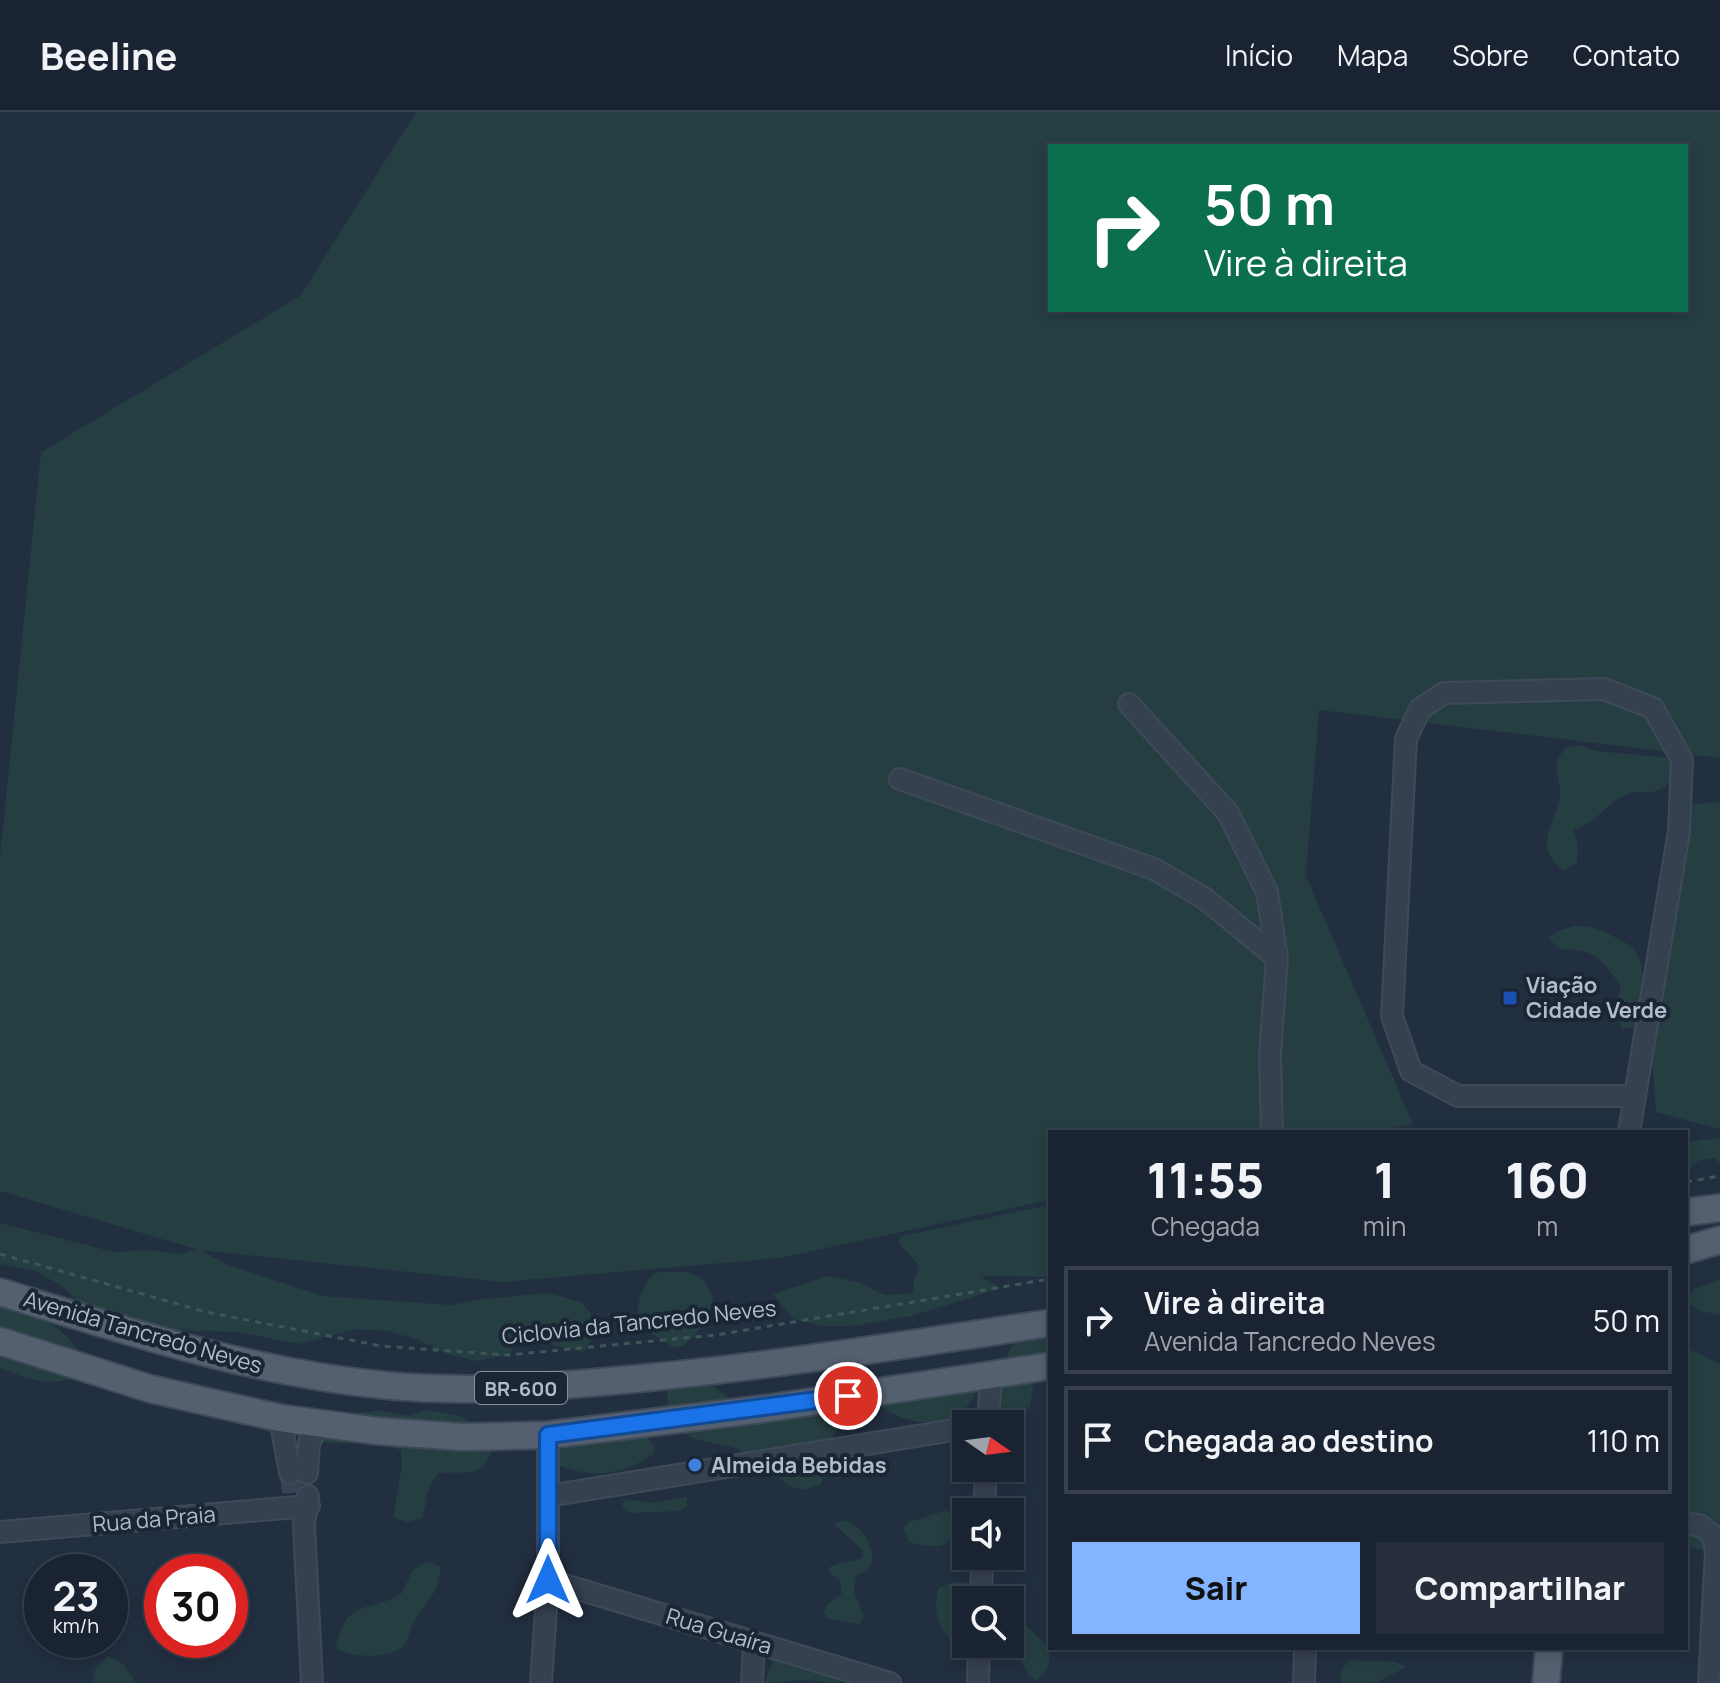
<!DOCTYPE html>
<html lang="pt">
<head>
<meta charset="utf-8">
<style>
	body { margin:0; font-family:Manrope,sans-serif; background:#272f3d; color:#f1f3f6; height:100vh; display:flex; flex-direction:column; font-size:30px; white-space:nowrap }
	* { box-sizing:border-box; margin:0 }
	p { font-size:26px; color:#9fa4ab }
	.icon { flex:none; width:44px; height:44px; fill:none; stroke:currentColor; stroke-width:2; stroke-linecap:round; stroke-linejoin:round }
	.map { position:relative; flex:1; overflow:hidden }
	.drawer { position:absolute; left:1048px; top:1018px; width:640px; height:520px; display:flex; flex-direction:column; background:#1a2331; border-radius:0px; box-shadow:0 4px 12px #0003,0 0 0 2px #38404d }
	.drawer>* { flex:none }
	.top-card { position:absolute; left:1048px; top:32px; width:640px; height:168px; border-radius:0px; box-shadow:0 4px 12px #0003,0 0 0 2px #38404d; background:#0b6e4f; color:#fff; overflow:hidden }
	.needle { width:52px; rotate:104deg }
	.tools { position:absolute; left:952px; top:1298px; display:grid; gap:16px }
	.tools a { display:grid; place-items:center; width:72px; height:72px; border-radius:0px; background:#1a2331; box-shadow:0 4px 12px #0003,0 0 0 2px #38404d; font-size:40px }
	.speed { position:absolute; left:24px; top:1442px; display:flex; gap:16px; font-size:40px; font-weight:700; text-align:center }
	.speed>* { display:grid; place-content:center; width:104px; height:104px; border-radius:50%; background:#1a2331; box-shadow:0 4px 12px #0003,0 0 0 2px #38404d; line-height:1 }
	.speed small { font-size:20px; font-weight:400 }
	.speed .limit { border:12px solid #d22; background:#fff; color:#111 }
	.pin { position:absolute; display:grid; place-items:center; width:68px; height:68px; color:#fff; margin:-34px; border:4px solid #fff; border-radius:50%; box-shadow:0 2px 8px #0007 }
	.me { position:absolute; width:88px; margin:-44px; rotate:0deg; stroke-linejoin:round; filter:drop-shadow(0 0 6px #0008) }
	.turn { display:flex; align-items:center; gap:28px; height:168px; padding:0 24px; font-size:36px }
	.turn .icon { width:104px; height:104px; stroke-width:2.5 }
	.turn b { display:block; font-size:56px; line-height:68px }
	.eta { display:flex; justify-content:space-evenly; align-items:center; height:136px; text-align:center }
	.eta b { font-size:48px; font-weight:800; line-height:56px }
	.primary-button { display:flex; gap:16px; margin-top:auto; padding:16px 24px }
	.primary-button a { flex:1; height:92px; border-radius:0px; background:#83b4ff; color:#111; font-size:32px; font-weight:800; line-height:92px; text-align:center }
	.primary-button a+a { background:#272f3d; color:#f1f3f6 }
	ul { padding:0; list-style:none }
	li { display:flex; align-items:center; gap:24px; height:108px; margin:0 16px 12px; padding:0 8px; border:4px solid #38404d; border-radius:0px }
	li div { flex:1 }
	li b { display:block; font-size:30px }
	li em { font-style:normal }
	header { display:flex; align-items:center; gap:48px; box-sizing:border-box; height:112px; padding:0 40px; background:#1a2331; border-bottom:2px solid #38404d }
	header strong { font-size:38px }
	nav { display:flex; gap:44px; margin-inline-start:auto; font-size:28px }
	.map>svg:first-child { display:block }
</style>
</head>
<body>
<header>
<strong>Beeline</strong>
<nav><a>Início</a><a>Mapa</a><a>Sobre</a><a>Contato</a></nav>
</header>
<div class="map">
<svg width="1720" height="1571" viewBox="0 0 1720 1571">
	<rect width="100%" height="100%" fill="#222f41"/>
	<path fill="#243e41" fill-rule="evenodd" d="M416 0H1720V646L1319 598 1306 764 1413 1012 1374 1020H1050V1088L780 1146 503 1170 200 1138 226 1152 323 1184 451 1193 483 1187 548 1181 581 1190 602 1213 583 1240 555 1234 528 1220 508 1243 476 1249 445 1241 416 1227 387 1219 356 1217 299 1232 237 1220 142 1217 86 1196 63 1175 36 1159 0 1152V1111L114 1140 148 1138 179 1142 196 1137 0 1079V744L41 340 300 184ZM1050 34H1686V198H1050Z
		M1582 633 1596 639 1673 646 1680 659C1674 666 1666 676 1656 679 1646 682 1635 678 1625 683 1605 692 1597 711 1574 718L1578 735 1577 750 1563 759C1556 752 1547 743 1547 732 1546 717 1556 703 1559 689 1565 665 1545 659 1566 635Z
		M1720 690V1017L1656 1000 1652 949 1664 882 1670 776 1692 692Z
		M1575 814C1591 814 1603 817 1616 826 1621 829 1628 831 1632 835 1651 854 1639 892 1636 914L1621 917 1618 886 1621 873C1598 846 1598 838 1560 837L1548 826 1561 818Z
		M1720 1026V1051L1715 1046 1698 1049 1686 1062V1030Z
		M1050 1093V1165L980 1164 1001 1176 912 1204 853 1214H822L793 1207 773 1182 828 1164 858 1170 885 1183 913 1181 914 1168 919 1154 899 1131 901 1124Z
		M659 1160H687L700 1165C705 1170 711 1178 713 1186 715 1198 691 1233 679 1235 672 1236 672 1234 667 1231 650 1221 632 1214 639 1190 643 1177 646 1164 659 1160Z
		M1720 1167V1203L1700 1199 1686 1190 1694 1177Z
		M0 1188C40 1204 71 1215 88 1258 62 1279 29 1268 0 1256Z
		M1050 1196V1246L1035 1262 1030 1295 1017 1305 1003 1301 997 1287 1008 1241 1025 1208 1038 1199Z
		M1686 1236 1720 1252V1444L1686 1433Z
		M699 1261C710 1271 725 1286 739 1291 775 1301 810 1293 843 1314L822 1333 792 1338 794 1354 809 1353 825 1356 821 1372 806 1378 791 1375 739 1337 692 1326 678 1316 668 1301 667 1270Z
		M979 1273C964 1322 905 1318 873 1288Z
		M317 1298 347 1301 380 1299 409 1304 424 1298 441 1300 459 1304 472 1311 495 1333C479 1368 474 1359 439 1361 426 1375 428 1388 422 1406L407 1410 393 1405 402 1354 401 1338C391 1335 379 1330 369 1330 341 1330 316 1341 304 1306Z
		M639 1321 648 1326 655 1335 653 1343C616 1365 592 1367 552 1351L559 1325Z
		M687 1385V1395L680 1399 631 1401 624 1398 622 1392 627 1387 651 1391Z
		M947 1398 956 1411C954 1440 932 1436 909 1430L903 1416 909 1410Z
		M841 1409C867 1409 888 1458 856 1463L854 1479 864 1505 860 1512 828 1507 824 1500 828 1492 842 1481 839 1467 832 1463 828 1456C839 1450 851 1450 862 1446L863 1439 834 1412Z
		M426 1449 441 1455C437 1481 431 1486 416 1506 410 1513 411 1521 407 1529 397 1549 351 1546 336 1536 346 1484 370 1502 402 1481L412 1459Z
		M952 1470C968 1469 992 1476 1003 1488H966V1532H981L977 1543 968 1544C944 1529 931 1504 938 1477Z
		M1010 1495 1021 1509 1049 1535C1051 1548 1048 1562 1035 1569L1029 1564 1010 1528Z
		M776 1543 834 1561 841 1571 803 1568 764 1571Z
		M108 1544 123 1552 136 1571H92L96 1555Z
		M1351 1548C1369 1551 1390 1545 1406 1555L1375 1571H1342L1340 1565 1346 1550Z"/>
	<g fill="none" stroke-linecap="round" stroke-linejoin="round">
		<path stroke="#384456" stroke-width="20" stroke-dasharray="20 10" stroke-linecap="butt" d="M290 1361 292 1382"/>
		<defs>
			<path id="minor" d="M1129 592 1228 701 1267 780 1277 846 1270 942 1272 1020
				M900 667 1154 757 1204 786 1277 846
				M1629 1020 1679 719 1682 648 1653 596 1604 577 1444 581 1420 597 1406 627 1392 904 1411 959 1458 984H1635
				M280 1306 290 1361
				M988 1312 991 1263
				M307 1361 309 1331 319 1312
				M308 1384 304 1413 312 1571
				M548 1384 966 1316
				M984 1400 986 1356
				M1686 1411 1701 1414 1713 1424 1716 1439 1709 1571
				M0 1420 309 1394
				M548 1468 890 1571
				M981 1488 982 1444
				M541 1571 548 1468V1323
				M752 1571 754 1530
				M978 1571 979 1532
				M1304 1571 1305 1536"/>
			<path id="major" d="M1686 1100 1720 1096
				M1686 1138 1720 1128
				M0 1180C126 1219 250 1260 382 1273 473 1282 563 1274 654 1265 786 1252 918 1231 1050 1211
				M0 1229 151 1277 280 1306 377 1319 463 1325 548 1323 763 1297 1050 1254
				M1546 1571 1549 1536"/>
		</defs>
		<use href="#minor" stroke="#3f4a59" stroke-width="24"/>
		<use href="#major" stroke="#3f4a59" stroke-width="30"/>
		<path stroke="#3d5759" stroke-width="3" stroke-dasharray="6 6" stroke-linecap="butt" d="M1686 1070 1720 1064
			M0 1142 206 1200 381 1234 508 1243 716 1223 1050 1167"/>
		<use href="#minor" stroke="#364150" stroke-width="20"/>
		<use href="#major" stroke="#546070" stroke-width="26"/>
	</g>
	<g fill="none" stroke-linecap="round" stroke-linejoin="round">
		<defs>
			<path id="route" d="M548 1468V1323L848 1284"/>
		</defs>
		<use href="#route" stroke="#114b97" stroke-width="20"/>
		<use href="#route" stroke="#1a73e8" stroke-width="14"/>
	</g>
	<rect fill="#1a4fb4" stroke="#1b2635" stroke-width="3" x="1502" y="878" width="16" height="16" rx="4"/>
	<circle fill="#3f7fe0" stroke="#1b2635" stroke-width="3" cx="695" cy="1353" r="8"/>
	<g text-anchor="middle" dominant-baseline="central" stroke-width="8" stroke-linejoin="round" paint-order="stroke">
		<rect fill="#1b2635" stroke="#858f9e" stroke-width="2" x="475" y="1260" width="92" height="32" rx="6"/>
		<g font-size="20" font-weight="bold" fill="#b2bccb">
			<text x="521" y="1276">BR-600</text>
		</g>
		<g font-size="22" font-weight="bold" fill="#b2bccb" stroke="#1b2635" text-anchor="start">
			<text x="1526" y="873">Viação<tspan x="1526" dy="25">Cidade Verde</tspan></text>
			<text x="711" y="1353">Almeida Bebidas</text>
		</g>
		<g font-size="22" fill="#b2bccb" stroke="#1b2635">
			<text transform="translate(639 1210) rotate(-6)">Ciclovia da Tancredo Neves</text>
			<text transform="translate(143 1220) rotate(16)">Avenida Tancredo Neves</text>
			<text transform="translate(154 1407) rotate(-5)">Rua da Praia</text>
			<text transform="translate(719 1519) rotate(17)">Rua Guaíra</text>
		</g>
	</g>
</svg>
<div class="tools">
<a><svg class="needle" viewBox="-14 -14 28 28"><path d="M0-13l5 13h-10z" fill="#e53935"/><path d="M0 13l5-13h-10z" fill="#9fa4ab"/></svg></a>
<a><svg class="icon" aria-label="sound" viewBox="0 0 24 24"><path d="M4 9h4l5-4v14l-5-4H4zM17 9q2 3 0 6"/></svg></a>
<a><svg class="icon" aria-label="search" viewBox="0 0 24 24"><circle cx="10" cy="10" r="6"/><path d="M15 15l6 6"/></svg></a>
</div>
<div class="speed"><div>23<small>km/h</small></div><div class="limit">30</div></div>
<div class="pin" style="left:848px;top:1284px;background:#d93025"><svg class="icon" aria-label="arrive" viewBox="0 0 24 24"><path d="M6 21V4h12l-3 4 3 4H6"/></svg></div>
<svg class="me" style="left:548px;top:1468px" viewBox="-20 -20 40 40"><path d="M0-17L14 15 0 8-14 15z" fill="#1a73e8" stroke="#fff" stroke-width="4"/></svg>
<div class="top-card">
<div class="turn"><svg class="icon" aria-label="right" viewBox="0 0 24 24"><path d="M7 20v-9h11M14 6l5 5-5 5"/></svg><div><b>50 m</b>Vire à direita</div></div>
</div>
<section class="drawer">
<div class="eta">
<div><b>11:55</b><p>Chegada</p></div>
<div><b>1</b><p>min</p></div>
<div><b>160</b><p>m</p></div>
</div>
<ul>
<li><svg class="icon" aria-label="right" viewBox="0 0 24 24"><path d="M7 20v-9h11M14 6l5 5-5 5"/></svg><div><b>Vire à direita</b><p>Avenida Tancredo Neves</p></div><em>50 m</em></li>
<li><svg class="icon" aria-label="arrive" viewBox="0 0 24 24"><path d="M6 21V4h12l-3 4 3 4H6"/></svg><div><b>Chegada ao destino</b></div><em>110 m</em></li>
</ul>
<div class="primary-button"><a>Sair</a><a>Compartilhar</a></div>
</section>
</div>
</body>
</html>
